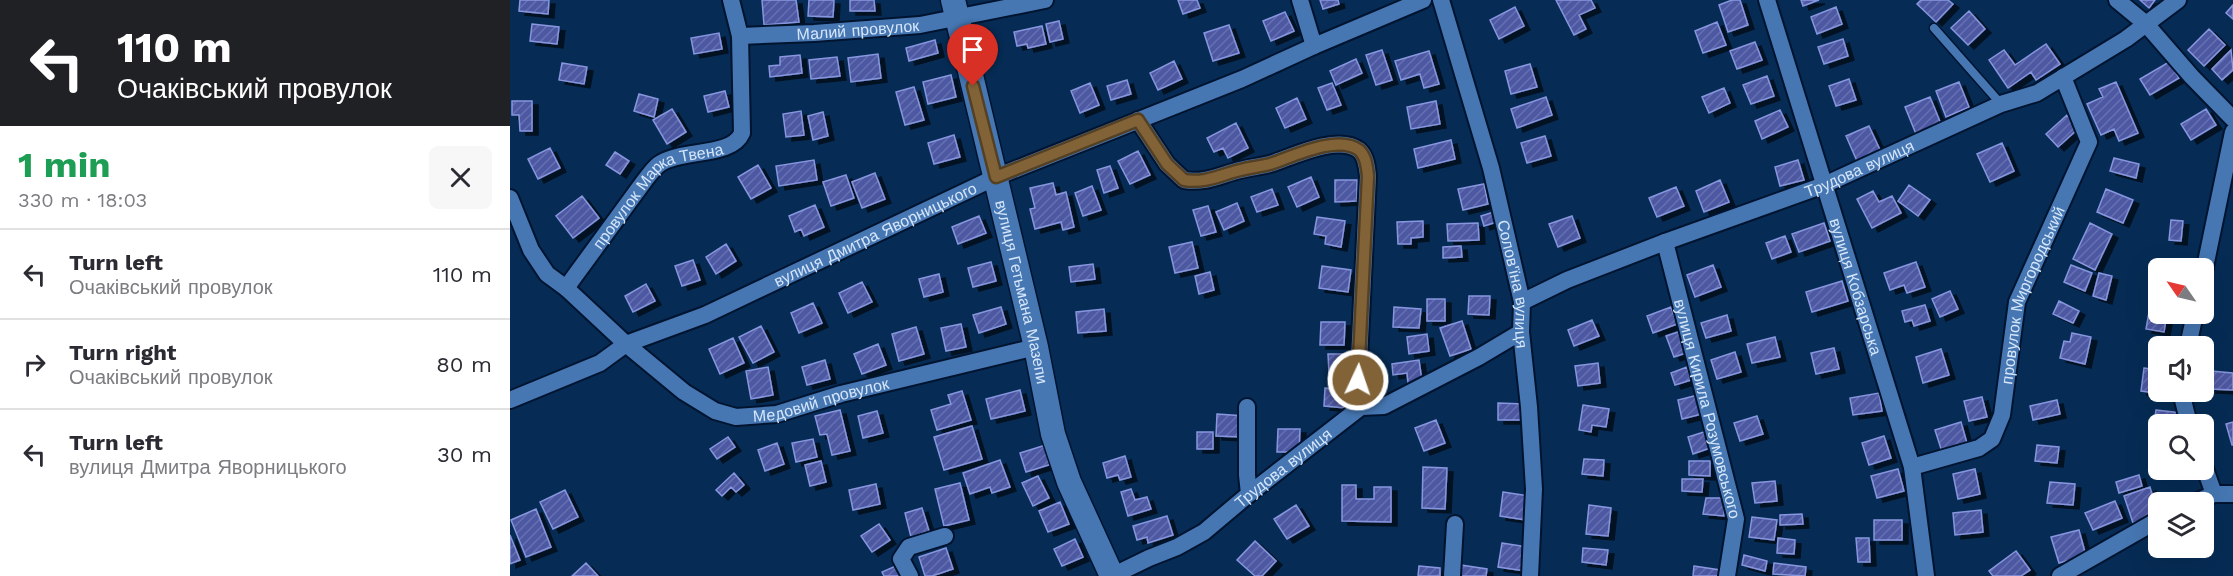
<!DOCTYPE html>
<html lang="en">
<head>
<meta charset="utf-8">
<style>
	body { margin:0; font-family:"Work Sans",sans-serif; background:#f7f7f7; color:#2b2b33; height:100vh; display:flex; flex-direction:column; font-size:22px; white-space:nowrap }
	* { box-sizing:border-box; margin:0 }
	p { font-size:20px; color:#7c7c81 }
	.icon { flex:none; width:33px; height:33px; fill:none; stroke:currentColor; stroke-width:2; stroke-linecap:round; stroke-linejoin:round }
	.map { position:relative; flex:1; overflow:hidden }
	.side { display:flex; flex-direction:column; background:#fff; width:510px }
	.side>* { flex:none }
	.banner { background:#202124; color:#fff; overflow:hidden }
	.needle { width:39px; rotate:304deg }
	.tools { position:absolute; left:1638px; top:258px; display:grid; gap:12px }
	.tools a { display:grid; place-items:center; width:66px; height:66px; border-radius:9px; background:#fff; box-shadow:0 6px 24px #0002; font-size:30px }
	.pin { position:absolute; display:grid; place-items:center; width:51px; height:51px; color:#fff; margin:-62px -26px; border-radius:50% 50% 50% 0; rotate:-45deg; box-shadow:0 0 6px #0007 }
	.pin .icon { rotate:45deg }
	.me { position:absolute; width:66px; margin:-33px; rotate:3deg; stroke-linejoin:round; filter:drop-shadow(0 0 4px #0008) }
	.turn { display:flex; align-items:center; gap:21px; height:126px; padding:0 18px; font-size:27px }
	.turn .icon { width:78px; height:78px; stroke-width:2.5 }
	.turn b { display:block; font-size:42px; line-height:51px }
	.round { display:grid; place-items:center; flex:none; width:63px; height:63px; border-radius:9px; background:#f7f7f7 }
	.head { display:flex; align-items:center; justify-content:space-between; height:102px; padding:0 18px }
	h1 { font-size:36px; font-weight:700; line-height:45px; color:#1e9e55 }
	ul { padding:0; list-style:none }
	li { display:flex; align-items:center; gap:18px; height:90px; padding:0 18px; border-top:2px solid #e1e1e2 }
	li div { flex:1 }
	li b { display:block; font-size:22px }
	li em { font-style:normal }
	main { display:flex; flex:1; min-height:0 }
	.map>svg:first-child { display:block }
</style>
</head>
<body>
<main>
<section class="side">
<div class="banner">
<div class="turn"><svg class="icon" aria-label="left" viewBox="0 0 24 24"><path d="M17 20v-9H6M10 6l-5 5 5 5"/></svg><div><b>110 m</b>Очаківський провулок</div></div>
</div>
<div class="head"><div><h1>1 min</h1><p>330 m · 18:03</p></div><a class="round"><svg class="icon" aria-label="close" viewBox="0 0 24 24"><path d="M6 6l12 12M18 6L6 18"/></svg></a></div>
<ul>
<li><svg class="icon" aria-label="left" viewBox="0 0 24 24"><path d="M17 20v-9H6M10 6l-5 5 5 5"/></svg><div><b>Turn left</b><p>Очаківський провулок</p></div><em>110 m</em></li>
<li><svg class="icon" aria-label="right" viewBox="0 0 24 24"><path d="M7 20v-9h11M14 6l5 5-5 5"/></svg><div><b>Turn right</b><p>Очаківський провулок</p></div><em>80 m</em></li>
<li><svg class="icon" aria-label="left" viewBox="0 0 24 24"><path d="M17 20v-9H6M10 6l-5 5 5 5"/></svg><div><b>Turn left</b><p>вулиця Дмитра Яворницького</p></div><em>30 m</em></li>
</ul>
</section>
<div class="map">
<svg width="1723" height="576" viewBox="0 0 1723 576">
	<defs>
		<pattern id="building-hatch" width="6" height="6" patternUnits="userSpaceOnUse" patternTransform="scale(1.5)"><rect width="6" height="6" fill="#4d58a2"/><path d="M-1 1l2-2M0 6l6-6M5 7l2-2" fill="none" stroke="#6670b0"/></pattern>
		<filter id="shadow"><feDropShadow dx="6" dy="4" stdDeviation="0" flood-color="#0009"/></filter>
	</defs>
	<rect width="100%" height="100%" fill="#062c55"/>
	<path fill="url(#building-hatch)" stroke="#8796de" stroke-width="1.5" filter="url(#shadow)" d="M10 0H39L38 14 9 11Z
		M252 0H286L289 22 254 25Z
		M299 0H324L323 17 298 16Z
		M340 0H364L365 11H340Z
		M668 0H687L690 8 673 14Z
		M810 0H828L829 4 813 9Z
		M1046 0H1081L1085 8 1069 15 1076 29 1064 35Z
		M1222 0H1230L1238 25 1218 32 1209 5Z
		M1291 0H1309L1293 6Z
		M1411 0H1438L1443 4 1426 22 1407 4Z
		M1630 0H1645L1639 8Z
		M1723 5V19L1716 13Z
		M1005 7 1014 26 989 39 980 20Z
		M1326 7 1332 24 1307 34 1301 17Z
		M1459 11 1475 29 1458 45 1441 28Z
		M775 12 784 31 761 41 753 21Z
		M549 21 553 39 540 42 536 24Z
		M1207 22 1216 45 1193 53 1185 31Z
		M22 24 49 27 47 44 20 41Z
		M719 25 729 53 703 61 694 33Z
		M532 26 536 44 518 48 517 44 507 46 504 32Z
		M1699 29 1715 45 1694 66 1678 50Z
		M209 33 212 49 184 54 181 38Z
		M1333 39 1338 56 1314 64 1308 47Z
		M425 40 428 53 399 61 396 48Z
		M1245 42 1252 60 1227 69 1220 51Z
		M1536 44 1550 64 1526 80 1521 72 1498 88 1479 60 1494 50 1505 65Z
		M872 50 882 80 866 85 856 55Z
		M1721 50 1723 70 1712 80 1702 69Z
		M919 51 929 84 914 88 910 74 891 80 885 61Z
		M368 54 371 78 341 82 338 58Z
		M290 55 292 73 260 77 259 66 270 65V57Z
		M327 57 330 76 301 79 299 60Z
		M846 59 852 73 826 85 820 71Z
		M664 61 672 79 648 90 640 73Z
		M1659 62 1669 78 1640 95 1630 79Z
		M52 63 77 67 74 84 49 80Z
		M1020 64 1027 87 1001 94 995 71Z
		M441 75 446 97 418 104 413 82Z
		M1257 76 1264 96 1241 104 1233 85Z
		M1339 79 1346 100 1326 106 1319 86Z
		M617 80 621 94 601 100 597 86Z
		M1449 82 1459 107 1436 117 1426 91Z
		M1606 82 1628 133 1609 141 1604 129 1591 135 1577 104 1593 97 1589 89Z
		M580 83 589 105 570 113 561 91Z
		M822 83 831 105 817 110 808 88Z
		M404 87 414 120 395 125 386 92Z
		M1214 88 1220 103 1199 113 1192 97Z
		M215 91 219 107 198 112 194 96Z
		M129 94 148 99 144 117 124 111Z
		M1036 97 1042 115 1007 128 1001 109Z
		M1420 97 1431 124 1406 134 1395 107Z
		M787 98 796 119 775 128 766 108Z
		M2 101H22V131H10L9 115H2Z
		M926 101 930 124 901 129 897 107Z
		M162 109 176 132 157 144 143 120Z
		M1696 109 1706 125 1681 140 1671 124Z
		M1270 110 1278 127 1252 139 1245 121Z
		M291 111 294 135 276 137 273 114Z
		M313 112 318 136 303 140 298 116Z
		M1557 115 1569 128 1548 147 1536 134Z
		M726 123 738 148 718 158 713 148 704 152 697 138Z
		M1359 126 1370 150 1347 161 1336 136Z
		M444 135 450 157 424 164 418 143Z
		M1035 136 1041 156 1017 163 1011 143Z
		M941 140 945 159 908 168 904 149Z
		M1492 143 1504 171 1480 182 1467 154Z
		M40 148 50 168 28 179 18 159Z
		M628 151 640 175 620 184 608 161Z
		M105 152 119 161 110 174 96 165Z
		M1604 158 1629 164 1626 178 1600 171Z
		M304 160 307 180 269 186 266 166Z
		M1288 160 1294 180 1270 186 1265 167Z
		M248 165 261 188 241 199 228 177Z
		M600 166 608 188 594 193 587 170Z
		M365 173 375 199 352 208 342 182Z
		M336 175 344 198 321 206 313 182Z
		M801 177 809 197 787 207 778 187Z
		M825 180H847V201L825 202Z
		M1210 180 1219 202 1194 212 1186 191Z
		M543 183 546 195 556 192 564 227 553 230 551 222 525 229 520 209 525 208 520 188Z
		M974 184 978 204 953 210 948 189Z
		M1399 185 1420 200 1408 216 1388 201Z
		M582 186 591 210 573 216 565 193Z
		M1166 187 1174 206 1147 217 1139 198Z
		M762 189 768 205 747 212 741 197Z
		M1596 189 1623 200 1613 223 1587 212Z
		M1363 191 1369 202 1382 196 1391 213 1362 228 1347 199Z
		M72 196 89 218 63 238 46 216Z
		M727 203 734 221 714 230 706 212Z
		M305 205 314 227 294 236 291 229 285 232 279 216Z
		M698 206 706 232 691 236 683 210Z
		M987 211 990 221 974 226 971 216Z
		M469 216 476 233 448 244 442 227Z
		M1062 216 1070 238 1048 247 1039 224Z
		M807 217 835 221 831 247 815 244 816 236 804 234Z
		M1661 220 1673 221 1671 241 1659 240Z
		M913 221V237L901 238V244H888L887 222Z
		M968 223 969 240 938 241 937 224Z
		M1314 223 1320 241 1289 252 1282 234Z
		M1580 223 1602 234 1585 270 1563 259Z
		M1275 236 1281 252 1262 259 1256 243Z
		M682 242 688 268 665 273 659 247Z
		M216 244 226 261 206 274 196 257Z
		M951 246 952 257 933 258V247Z
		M183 260 190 280 172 286 165 266Z
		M481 262 486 281 463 287 458 268Z
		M1406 262 1415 287 1397 293 1394 285 1380 290 1374 273Z
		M583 264 585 279 561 282 559 267Z
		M1203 265 1211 287 1185 297 1177 275Z
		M1561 265 1582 273 1575 291 1554 282Z
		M812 266 841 270 838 292 809 288Z
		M700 272 704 290 689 294 685 276Z
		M1589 273 1602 276 1596 300 1583 296Z
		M429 274 433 292 414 297 409 279Z
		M1332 281 1338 301 1302 312 1296 292Z
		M352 282 362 302 338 313 329 293Z
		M136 284 145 301 123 312 115 296Z
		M1643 290 1648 292V314H1657L1654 332 1636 329Z
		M1440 291 1448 309 1430 317 1422 299Z
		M959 296H980L979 315 958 314Z
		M917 299H935V321H917Z
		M1549 301 1569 311 1563 323 1543 314Z
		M303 303 312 323 289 333 281 313Z
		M1415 305 1420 321 1404 326 1402 320 1395 322 1392 311Z
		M491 307 496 324 469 333 463 315Z
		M884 307 911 309 909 328 883 327Z
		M1161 307 1167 324 1143 333 1137 316Z
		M594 309 596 331 568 333 566 312Z
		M1217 315 1221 331 1196 338 1191 323Z
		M1082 320 1089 336 1064 346 1058 330Z
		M952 321 961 349 940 356 930 328Z
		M811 322H835L834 345H810Z
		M451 324 456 347 436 351 431 328Z
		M251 326 264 352 243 363 229 337Z
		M406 327 414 354 389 361 382 334Z
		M1168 332 1176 353 1164 357 1156 336Z
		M1562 333 1581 337 1575 364 1550 358 1554 341 1560 342Z
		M917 334 919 351 899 354 897 337Z
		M1265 337 1270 357 1242 363 1237 344Z
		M223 338 234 363 210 374 199 349Z
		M368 344 376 365 352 374 344 354Z
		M1324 348 1329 369 1306 374 1301 353Z
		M1431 349 1439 375 1413 383 1406 357Z
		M1225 352 1231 372 1207 379 1201 360Z
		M818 354H839V373H819Z
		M315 360 320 379 297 385 292 367Z
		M909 360 912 381 898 383 897 373 883 375 882 364Z
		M1088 363 1090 383 1068 386 1065 366Z
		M258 367 263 395 241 399 236 371Z
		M1177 367 1181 380 1165 385 1161 373Z
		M1634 368 1648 370 1645 393 1631 391Z
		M1701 371 1723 373V390L1700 389Z
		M815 388 837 390 836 408 814 406Z
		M510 390 515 411 481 419 476 399Z
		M452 391 461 420 427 430 421 410 441 404 438 395Z
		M1369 393 1372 411 1343 415 1340 398Z
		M1188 395 1192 414 1172 419 1168 400Z
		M1472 397 1477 417 1459 421 1454 401Z
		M1547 400 1550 414 1523 420 1520 406Z
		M988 403 1014 404 1013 420H988Z
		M1073 405 1099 409 1096 427 1082 425 1081 432 1069 430Z
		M330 410 340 451 322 455 317 434 310 435 305 416Z
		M1646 410 1672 413 1670 424H1644Z
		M367 411 373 433 353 438 348 416Z
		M707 414 735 416 733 437 706 436Z
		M1247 416 1253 434 1230 441 1224 423Z
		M926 420 935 443 914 451 905 428Z
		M1451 422 1458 447 1433 455 1425 430Z
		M1723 422V445H1722L1716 424Z
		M462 426 472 459 434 470 424 437Z
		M768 429H790L789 452H767Z
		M687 432H703V449H687Z
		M1194 432 1200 448 1183 454 1178 437Z
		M1374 436 1381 458 1359 465 1352 443Z
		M218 437 225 447 207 459 200 449Z
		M303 439 307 457 286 462 282 443Z
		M267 443 274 464 255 471 248 450Z
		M539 444 545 463 516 472 510 453Z
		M1527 445 1549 447 1547 463 1525 461Z
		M615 456 621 477 610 480 608 475 597 478 593 463Z
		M1074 459 1094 460 1093 476 1072 474Z
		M490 460 500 487 482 493 480 487 460 494 453 473Z
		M311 461 316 482 300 486 295 465Z
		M1179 461H1200V476L1179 475Z
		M913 467 937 468 935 509 912 508Z
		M1388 469 1394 491 1367 498 1361 476Z
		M1465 469 1470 494 1448 499 1443 474Z
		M224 473 234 485 226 492 221 487 212 496 206 490Z
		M1629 475 1632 486 1609 493 1606 482Z
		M528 476 539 498 523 506 512 483Z
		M1172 479H1193L1192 492 1172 491Z
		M1265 481 1267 501 1245 503 1242 483Z
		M1540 482 1565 484 1563 505 1537 503Z
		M450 483 459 520 434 526 425 489Z
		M366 484 370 504 343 510 339 490Z
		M832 485H846V499H864V487H881V522L832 521Z
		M1640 487 1648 515 1623 523 1614 496Z
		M621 489 625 500 637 497 641 509 618 516 611 492Z
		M55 490 68 517 43 529 30 502Z
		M993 492 1020 496 1016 520 990 516Z
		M1196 498H1215L1214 516 1193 514Z
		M1605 501 1612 518 1583 530 1575 513Z
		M550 502 559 524 538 532 529 511Z
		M786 505 799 526 777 539 764 519Z
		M1079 505 1101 508 1098 536 1076 534Z
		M412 508 419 531 401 537 395 513Z
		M26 509 41 547 16 557 1 520Z
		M1471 510 1473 532 1445 535 1443 513Z
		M1292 514 1293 524 1270 525V515Z
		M657 516 663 535 638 543 637 537 627 540 623 526Z
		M1242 517 1267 520 1264 540 1239 537Z
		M1364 520H1392V540H1364Z
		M369 524 380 540 362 552 351 536Z
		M1569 530 1576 556 1549 563 1541 537Z
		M0 535 10 560 0 564Z
		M1268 538 1285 540 1284 554 1267 553Z
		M1346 538H1359L1360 562H1348Z
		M565 539 573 557 552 566 544 549Z
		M745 541 766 561 752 576H745L727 560Z
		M992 543 1018 547 1015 571 988 567Z
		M436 548 443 569 422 576H415L409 557Z
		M1073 548 1098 550 1096 565 1072 562Z
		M1506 551 1520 570 1511 576H1483L1479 571Z
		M1234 555 1257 561 1255 571 1232 565Z
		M76 563 88 576H62Z
		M1264 563 1296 567 1295 576 1263 574Z
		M388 565 393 576H374L372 572Z
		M951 565 977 569 976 576H949Z
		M909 566 930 568V576H908Z
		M1184 566 1210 570 1209 576H1183Z"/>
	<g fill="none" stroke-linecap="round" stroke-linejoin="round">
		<defs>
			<path id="lane" d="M1424 28 1491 104"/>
			<g id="street">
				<path d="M790 0 804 46"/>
				<path id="s1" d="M931 0 981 168 1012 302 1011 332 1019 407 1024 489 1020 576"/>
				<path id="s2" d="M1257 0 1402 467 1416 576"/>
				<path d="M1607 0 1636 24 1682 77 1723 119"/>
				<path id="s3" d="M230 36 304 33 410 25 535 0"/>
				<path d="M628 120 657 164 674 180C693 183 706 177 723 172 735 168 748 167 760 164 782 157 827 134 849 150 856 156 857 167 858 176L848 380 851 407"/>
				<path id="s4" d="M0 198 21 250 37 274 56 288 116 344 174 392 205 411 226 417 267 414 331 394 526 347"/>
				<path id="s5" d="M1155 242 1226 519 1217 576"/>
				<path d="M1694 272 1723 132"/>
				<path id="s6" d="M56 288 135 180C140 174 145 166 151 163 174 149 222 157 232 133L230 36 221 0"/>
				<path id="s7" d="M1012 302 1057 280 1155 242 1314 185 1491 104 1527 93 1616 39 1668 0"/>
				<path d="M1678 346 1685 314"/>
				<path d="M1671 392 1679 424"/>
				<path id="s8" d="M0 400 90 363 116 344 195 315 486 177 732 79 804 46 913 0"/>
				<path d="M737 407V475L739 494"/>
				<path d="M1694 466 1704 494"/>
				<path id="s9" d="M1402 467 1469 448 1482 439 1492 415 1507 302 1579 142 1553 77"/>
				<path d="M1686 502 1704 494H1723"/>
				<path d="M400 576 391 559 399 547 435 536"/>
				<path id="s10" d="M602 576 639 558 667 547 694 532 739 494 851 407 874 406 969 357 1011 332"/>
				<path d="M942 576 945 524"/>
				<path d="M1550 576 1648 520"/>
			</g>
			<g id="secondary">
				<path id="s11" d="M443 0 526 347 543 434 559 482 602 576"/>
			</g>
		</defs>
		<use href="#lane" stroke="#001430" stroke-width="11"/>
		<use href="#street" stroke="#001430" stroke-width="20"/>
		<use href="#secondary" stroke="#001430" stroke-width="27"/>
		<use href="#lane" stroke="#4677b3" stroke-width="8"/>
		<use href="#street" stroke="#4677b3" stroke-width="16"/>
		<use href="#secondary" stroke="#4677b3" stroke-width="24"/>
	</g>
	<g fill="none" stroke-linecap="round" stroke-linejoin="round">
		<defs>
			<path id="route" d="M463 86 486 177 628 120 657 164 674 180C693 183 706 177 723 172 735 168 748 167 760 164 782 157 827 134 849 150 856 156 857 167 858 176L848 380"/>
		</defs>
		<use href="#route" stroke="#544024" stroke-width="15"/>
		<use href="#route" stroke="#826337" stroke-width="10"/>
	</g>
	<g text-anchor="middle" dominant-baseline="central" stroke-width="5" stroke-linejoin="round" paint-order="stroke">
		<g font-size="16" fill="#d6e6fa" stroke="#062c55">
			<text stroke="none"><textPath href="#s3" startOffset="118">Малий провулок</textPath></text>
			<text stroke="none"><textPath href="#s7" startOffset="363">Трудова вулиця</textPath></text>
			<text stroke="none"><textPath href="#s6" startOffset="136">провулок Марка Твена</textPath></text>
			<text stroke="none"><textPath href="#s8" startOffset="402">вулиця Дмитра Яворницького</textPath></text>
			<text stroke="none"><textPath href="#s1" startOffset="294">Солов'їна вулиця</textPath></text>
			<text stroke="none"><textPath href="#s2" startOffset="300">вулиця Кобзарська</textPath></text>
			<text stroke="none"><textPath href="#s11" startOffset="300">вулиця Гетьмана Мазепи</textPath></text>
			<text stroke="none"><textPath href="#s9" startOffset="236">провулок Миргородський</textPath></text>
			<text stroke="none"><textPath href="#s4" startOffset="411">Медовий провулок</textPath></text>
			<text stroke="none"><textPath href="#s5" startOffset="172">вулиця Кирила Розумовського</textPath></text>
			<text stroke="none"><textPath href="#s10" startOffset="204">Трудова вулиця</textPath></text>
		</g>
	</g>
</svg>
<div class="tools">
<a><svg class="needle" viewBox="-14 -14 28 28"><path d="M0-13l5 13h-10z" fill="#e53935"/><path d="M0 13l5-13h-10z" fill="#7c7c81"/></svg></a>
<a><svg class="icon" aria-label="sound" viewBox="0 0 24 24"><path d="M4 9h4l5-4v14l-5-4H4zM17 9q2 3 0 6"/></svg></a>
<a><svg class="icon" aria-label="search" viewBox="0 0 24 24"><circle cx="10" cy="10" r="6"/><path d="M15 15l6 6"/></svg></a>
<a><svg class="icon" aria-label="layers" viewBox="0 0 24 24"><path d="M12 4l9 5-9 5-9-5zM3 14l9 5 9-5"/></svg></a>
</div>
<div class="pin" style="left:463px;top:86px;background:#d93025"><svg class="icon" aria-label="arrive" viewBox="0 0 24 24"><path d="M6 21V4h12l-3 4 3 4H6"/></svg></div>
<svg class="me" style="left:848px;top:380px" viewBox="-20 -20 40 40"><circle r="17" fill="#826337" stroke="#fff" stroke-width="3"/><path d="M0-11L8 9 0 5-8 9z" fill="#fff"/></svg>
</div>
</main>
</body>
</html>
